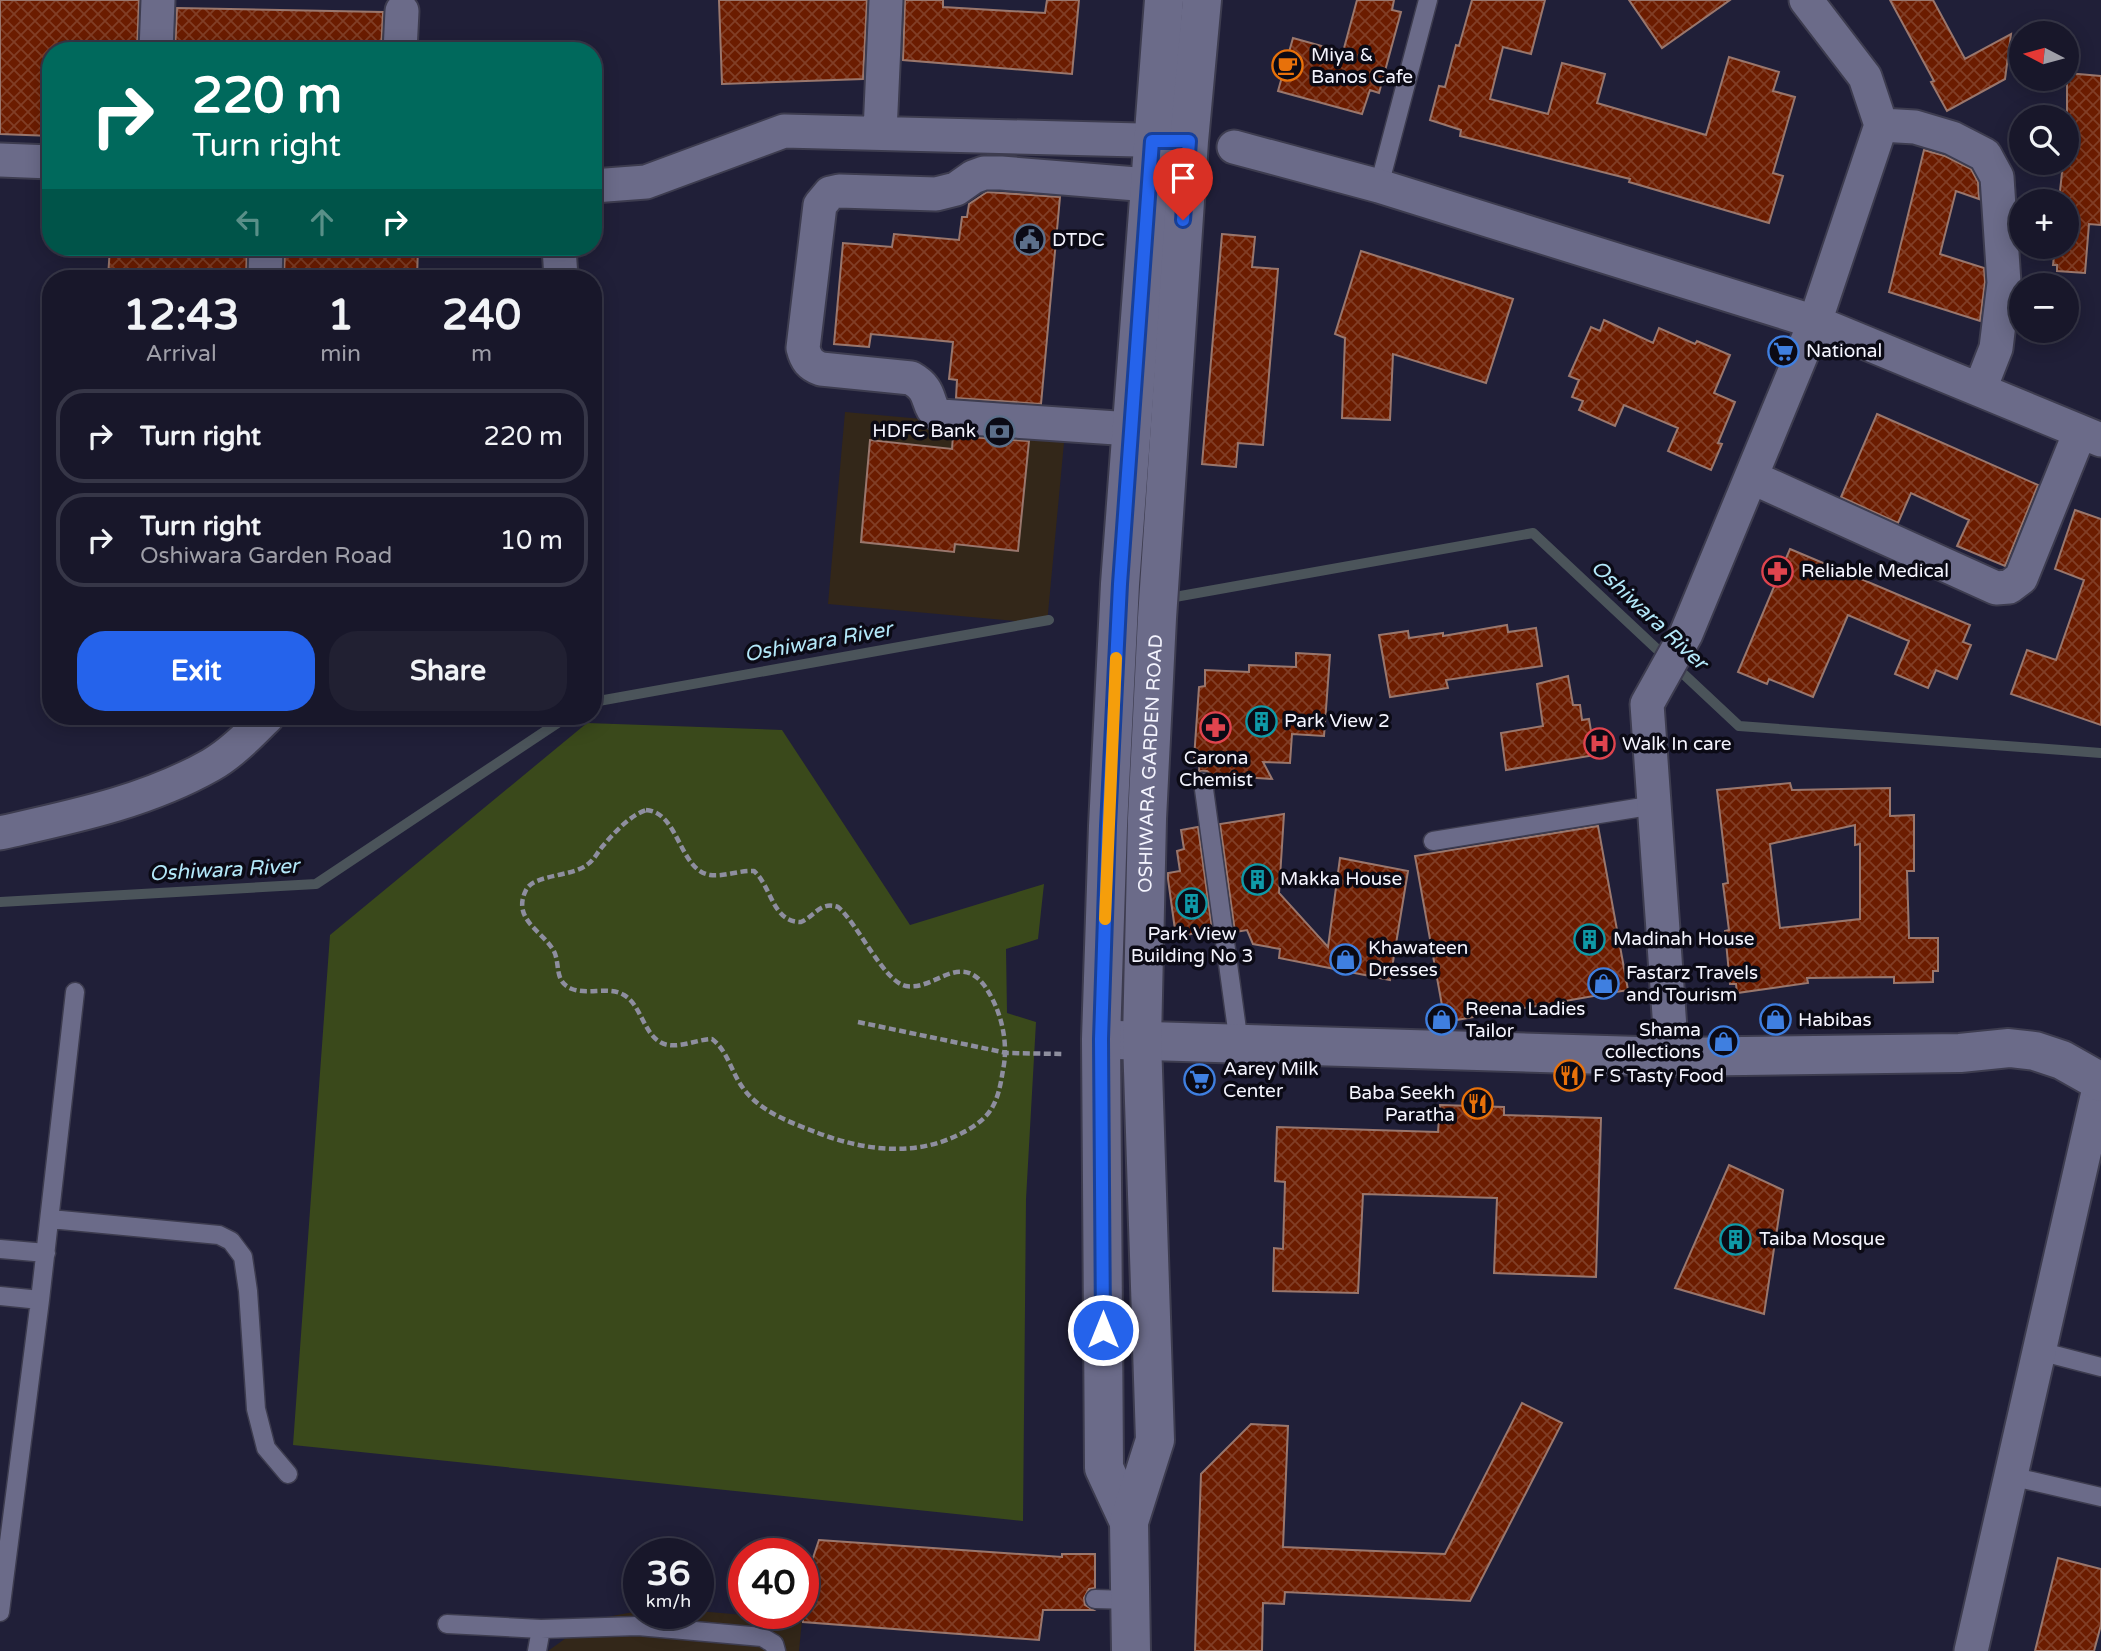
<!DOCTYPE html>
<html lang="en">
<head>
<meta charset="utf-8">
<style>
	body { margin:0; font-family:"Varela Round",sans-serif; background:#212032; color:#f1f3f6; height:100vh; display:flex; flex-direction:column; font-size:26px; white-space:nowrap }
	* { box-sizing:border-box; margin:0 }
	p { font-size:23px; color:#9f9fa8 }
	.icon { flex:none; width:38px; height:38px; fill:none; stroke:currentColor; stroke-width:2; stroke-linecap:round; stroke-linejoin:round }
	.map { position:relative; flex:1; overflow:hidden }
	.side { position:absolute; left:42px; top:270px; width:560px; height:455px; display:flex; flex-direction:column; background:#18172a; border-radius:28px; box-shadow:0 4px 18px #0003,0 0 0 2px #363647 }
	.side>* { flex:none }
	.top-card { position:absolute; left:42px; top:42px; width:560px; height:214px; border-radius:28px; box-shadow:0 4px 18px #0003,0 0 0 2px #363647; background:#00695c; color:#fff; overflow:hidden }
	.needle { width:46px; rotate:276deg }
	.buttons { position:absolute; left:2009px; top:21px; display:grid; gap:14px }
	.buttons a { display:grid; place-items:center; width:70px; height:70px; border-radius:50%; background:#18172a; box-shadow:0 4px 18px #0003,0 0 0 2px #363647; font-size:35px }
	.speed { position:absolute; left:623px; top:1538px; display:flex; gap:14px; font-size:35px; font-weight:700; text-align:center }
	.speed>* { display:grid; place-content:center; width:91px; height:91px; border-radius:50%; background:#18172a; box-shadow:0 4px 18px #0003,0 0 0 2px #363647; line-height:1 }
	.speed small { font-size:18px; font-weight:400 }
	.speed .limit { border:10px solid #d22; background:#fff; color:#111 }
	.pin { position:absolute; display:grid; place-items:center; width:60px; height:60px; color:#fff; margin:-72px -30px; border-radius:50% 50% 50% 0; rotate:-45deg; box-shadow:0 0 7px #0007 }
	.pin .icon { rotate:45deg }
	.me { position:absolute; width:77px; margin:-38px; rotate:0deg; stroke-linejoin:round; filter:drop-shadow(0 0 5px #0008) }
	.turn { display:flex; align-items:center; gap:24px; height:147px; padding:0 35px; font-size:32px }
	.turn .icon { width:91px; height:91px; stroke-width:2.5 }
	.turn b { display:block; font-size:49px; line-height:60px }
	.lanes { display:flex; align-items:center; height:66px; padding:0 35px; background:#0003; justify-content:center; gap:35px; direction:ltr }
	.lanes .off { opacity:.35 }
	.eta { display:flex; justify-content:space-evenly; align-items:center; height:119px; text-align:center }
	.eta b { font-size:42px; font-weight:700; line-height:49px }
	.cta { display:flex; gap:14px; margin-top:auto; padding:14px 35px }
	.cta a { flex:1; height:80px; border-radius:28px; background:#2563eb; color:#fff; font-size:28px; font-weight:700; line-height:80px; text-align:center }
	.cta a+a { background:#212032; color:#f1f3f6 }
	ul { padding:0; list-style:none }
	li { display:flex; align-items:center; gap:21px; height:94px; margin:0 14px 10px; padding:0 21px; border:4px solid #363647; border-radius:28px }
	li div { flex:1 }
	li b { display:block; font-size:26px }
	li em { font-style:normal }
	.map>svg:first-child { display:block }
</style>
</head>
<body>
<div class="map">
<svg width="2101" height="1651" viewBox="0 0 2101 1651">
	<defs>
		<pattern id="building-cross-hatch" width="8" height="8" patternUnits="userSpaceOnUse" patternTransform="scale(1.75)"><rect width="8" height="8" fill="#6b1c00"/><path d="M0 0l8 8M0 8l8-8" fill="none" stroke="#813e26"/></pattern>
	</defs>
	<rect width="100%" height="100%" fill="#201f38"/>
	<path fill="#332719" d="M845 412 1065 432 1047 624 828 604Z
		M639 1611V1614H698V1611L802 1620 799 1651H548L591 1620Z"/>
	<path fill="#3a491b" d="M587 723 782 730 910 925 1044 884 1038 939 1006 949 1007 1013 1036 1022 1026 1199 1023 1521 293 1445 330 935Z"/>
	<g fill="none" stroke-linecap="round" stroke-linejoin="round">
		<path stroke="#4b545a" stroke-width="10" d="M1175 597 1533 533 1739 726 2101 753
			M593 702 1049 620
			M0 902 316 884 568 716"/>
	</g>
	<path fill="url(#building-cross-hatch)" stroke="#9a776d" stroke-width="2" fill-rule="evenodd" d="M0 0H139L137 51H51V136L0 134Z
		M719 0H867L863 79 722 84Z
		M905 0H943V7L1045 13 1047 0H1079L1072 74 903 60Z
		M1357 0H1394L1392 10 1401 12 1379 93 1370 90 1362 114 1278 91 1293 38 1343 52Z
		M1472 0H1545L1531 54 1503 47 1490 99 1548 114 1562 63 1605 74 1597 103 1706 135 1729 57 1779 72 1773 91 1795 97 1773 173 1783 176 1769 223 1629 182 1630 179 1460 136 1461 130 1430 120 1439 86 1445 87 1456 45 1459 46Z
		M1629 0H1730L1662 48Z
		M1890 0H1933L1965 59 2011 34 2005 79 1947 111 1931 82 1934 81Z
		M177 8 383 12 381 51H175Z
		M2067 73 2101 76V225L2089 224 2085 273 2057 271V265H2053L2055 247H2067V201H2059L2063 163H2067Z
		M1924 150 1945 156 1971 169 1978 182 1979 199 1956 191 1940 254 1984 268 1985 282 1980 321 1889 292Z
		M987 192 1060 197 1041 404 956 398 957 380 949 379 953 342 871 334 869 347 834 344 843 243 892 247 894 234 959 240 962 217H967L969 204Z
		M1222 234 1255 237 1252 267 1278 269 1263 445 1238 443 1236 467 1202 464Z
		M110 247H247L246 278H108Z
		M285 247H418L417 278H284Z
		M1361 251 1513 299 1486 383 1393 354 1390 420 1342 418 1345 338 1335 334Z
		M1604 320 1653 343 1659 328 1695 344 1697 341 1730 355 1714 393 1735 402 1718 443 1722 444 1711 470 1668 451 1678 428 1624 405 1615 426 1579 410 1583 401 1572 397 1579 380 1569 376 1591 327 1600 331Z
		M1877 414 2038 485 2005 566 1957 546 1969 520 1911 493 1898 523 1841 497Z
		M953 436 1029 441 1018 551 955 544 954 552 861 542 870 440 952 449Z
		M2075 510 2101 519V725L2011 694 2027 650 2056 660 2084 580 2055 569Z
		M1790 549 1970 625 1963 642 1971 645 1957 679 1936 670 1928 688 1895 674 1909 641 1848 615 1813 697 1769 679 1767 684 1738 672Z
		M1507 625 1508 632 1536 628 1542 666 1446 680 1448 688 1390 697 1379 635 1408 631 1409 638 1443 633V636Z
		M1296 653 1330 655 1324 736 1292 734 1290 763 1263 762 1272 779 1212 775 1207 771H1199L1200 760 1194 759 1199 687 1205 686V670L1249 672V665L1296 667Z
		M1568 676 1573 705H1580L1582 720 1589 719 1595 755 1506 770 1501 733 1543 726 1537 684Z
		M1790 783 1792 790 1890 788V816L1914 815V871H1907L1909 938H1938V971H1933V982L1894 983V977L1807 978 1808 983 1737 993 1736 984H1730L1725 931 1729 930 1723 884 1728 883 1717 790ZM1855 825V845L1860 844V919L1780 928 1770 844Z
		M1284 814 1279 893 1328 947 1340 858 1408 871 1390 980 1279 958 1280 949 1253 944 1247 930 1235 932 1220 824Z
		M1598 826 1628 990 1445 1022 1415 856Z
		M1198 827 1213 936 1197 939 1196 933 1176 937 1168 879V873L1180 871 1177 851 1184 849 1181 830Z
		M1440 1105 1504 1107V1115L1601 1118 1596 1277 1494 1273 1497 1198 1363 1194 1358 1293 1273 1291 1274 1248 1283 1249 1285 1182 1275 1181 1277 1127 1438 1132Z
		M1729 1165 1783 1190 1764 1314 1675 1288Z
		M1522 1403 1562 1423 1470 1601 1285 1592 1284 1604 1263 1603 1262 1651H1195L1201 1474 1251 1424 1288 1426 1283 1547 1445 1554Z
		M819 1540 1062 1557V1554H1095V1588L1089 1589 1084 1598 1085 1605 1093 1610H1043L1039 1640 803 1622V1588Z
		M2058 1558 2101 1569V1625L2094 1651H2035Z"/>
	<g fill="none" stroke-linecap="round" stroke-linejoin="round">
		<defs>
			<path id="lane" d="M1379 186 1428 0
				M1203 782 1239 1044
				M1433 841 1655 805
				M50 1219 219 1235 231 1241 243 1257 248 1291 256 1409 266 1448 288 1474
				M0 1249 46 1253
				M0 1296 40 1300
				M2039 1351 2101 1367
				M2010 1476 2101 1497
				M1095 1599 1131 1600
				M0 1612 40 1300 75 992
				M447 1624 541 1629
				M537 1651 541 1629 638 1626 762 1637 774 1644 776 1651"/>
			<path id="street" d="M156 51 158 0
				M400 51 402 11
				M1881 125 1915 127 1952 138 1985 155 1997 177 2004 283 1996 348 1980 389
				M880 132 886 0
				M1234 147 1379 186 1815 322 2101 440
				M0 160 51 162
				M593 186 646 182 784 131 1179 141
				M559 247 561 278
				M265 278 266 247
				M1131 429 941 416C923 406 936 392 911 378L821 369C810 365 806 360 803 348L820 205 830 193 839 191 936 194 956 189 973 177 984 173H1001L1149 185
				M1751 477 1996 588 2009 587 2021 578 2080 432
				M0 833C71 817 146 802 211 765 232 753 251 733 268 716
				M1672 1057 1647 704 1686 634 1815 322 1881 125 1865 77 1806 0
				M1971 1651 2101 1079"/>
			<g id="secondary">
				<path d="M1117 1040 1672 1057 1960 1053 2009 1048 2035 1051 2062 1060 2101 1082"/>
				<path d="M1129 1522 1104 1468 1101 1039 1108 826 1120 584 1164 0"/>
				<path id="s1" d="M1131 1651 1129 1522 1155 1440 1142 1040 1147 819 1157 618 1189 141 1202 0"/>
			</g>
		</defs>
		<use href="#lane" stroke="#3d3c4f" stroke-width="21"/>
		<use href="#street" stroke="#3d3c4f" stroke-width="37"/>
		<use href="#secondary" stroke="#3d3c4f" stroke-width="42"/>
		<path stroke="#8e8e9f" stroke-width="4.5" stroke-dasharray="7 3.5" stroke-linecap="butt" d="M646 810C679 812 679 870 710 875 724 877 740 870 754 871 772 887 772 922 801 922 815 916 820 901 838 907 858 924 884 982 906 986 934 991 959 952 984 985 1001 1009 1009 1042 1003 1070 1001 1082 999 1095 993 1106 987 1118 974 1127 962 1133 917 1157 865 1151 818 1133 792 1123 760 1112 743 1088 731 1072 728 1051 712 1039 697 1039 674 1051 660 1042 643 1032 641 1005 624 995 609 986 589 995 572 989 552 981 562 962 552 948 540 930 512 918 526 890 534 874 573 877 588 864 594 860 597 853 602 847 614 833 629 816 646 810Z
			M858 1022 1007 1053 1064 1054"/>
		<use href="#lane" stroke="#6b6b89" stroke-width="18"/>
		<use href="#street" stroke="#6b6b89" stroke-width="33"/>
		<use href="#secondary" stroke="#6b6b89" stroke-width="38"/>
	</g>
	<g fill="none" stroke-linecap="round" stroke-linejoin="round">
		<defs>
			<path id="route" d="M1103 1330 1101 1039 1108 826 1120 584 1152 141H1189L1183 220"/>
		</defs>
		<use href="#route" stroke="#184099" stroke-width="18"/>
		<use href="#route" stroke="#2563eb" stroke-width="12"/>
		<path stroke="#f59e0b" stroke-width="12" d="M1105 919 1116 658"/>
	</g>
	<defs>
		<symbol id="cafe-ring" viewBox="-11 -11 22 22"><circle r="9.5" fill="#0b0a15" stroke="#e8710a" stroke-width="1.5"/><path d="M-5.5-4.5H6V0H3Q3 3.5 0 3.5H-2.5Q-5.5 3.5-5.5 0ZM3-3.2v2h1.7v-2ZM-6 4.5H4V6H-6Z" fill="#e8710a"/></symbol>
		<symbol id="civic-ring" viewBox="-11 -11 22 22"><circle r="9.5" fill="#0b0a15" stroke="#5c6f8a" stroke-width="1.5"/><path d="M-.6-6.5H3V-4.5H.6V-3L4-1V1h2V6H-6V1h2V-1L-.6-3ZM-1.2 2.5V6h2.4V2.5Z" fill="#5c6f8a"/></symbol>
		<symbol id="supermarket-ring" viewBox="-11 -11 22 22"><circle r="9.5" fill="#0b0a15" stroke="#3f7fe0" stroke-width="1.5"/><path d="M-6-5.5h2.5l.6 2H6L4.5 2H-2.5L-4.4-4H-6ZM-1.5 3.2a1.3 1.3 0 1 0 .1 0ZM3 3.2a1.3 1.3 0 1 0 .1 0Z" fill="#3f7fe0"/></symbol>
		<symbol id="bank-ring" viewBox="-11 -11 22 22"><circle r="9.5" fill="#0b0a15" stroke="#5c6f8a" stroke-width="1.5"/><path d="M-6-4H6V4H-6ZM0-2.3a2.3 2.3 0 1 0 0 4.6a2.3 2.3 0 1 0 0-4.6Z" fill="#5c6f8a"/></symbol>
		<symbol id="pharmacy-ring" viewBox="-11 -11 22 22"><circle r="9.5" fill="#0b0a15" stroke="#e0444e" stroke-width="1.5"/><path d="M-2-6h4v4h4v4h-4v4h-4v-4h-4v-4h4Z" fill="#e0444e"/></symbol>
		<symbol id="building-ring" viewBox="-11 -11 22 22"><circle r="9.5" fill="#0b0a15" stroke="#0f9aa8" stroke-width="1.5"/><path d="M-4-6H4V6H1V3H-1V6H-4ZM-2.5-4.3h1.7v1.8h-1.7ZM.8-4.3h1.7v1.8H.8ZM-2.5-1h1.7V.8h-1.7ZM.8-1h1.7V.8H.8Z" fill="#0f9aa8"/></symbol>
		<symbol id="hospital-ring" viewBox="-11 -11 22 22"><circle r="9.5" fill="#0b0a15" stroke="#e0444e" stroke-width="1.5"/><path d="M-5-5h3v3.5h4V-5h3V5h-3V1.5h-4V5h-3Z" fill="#e0444e"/></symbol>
		<symbol id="shop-ring" viewBox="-11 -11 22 22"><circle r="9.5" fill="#0b0a15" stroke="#3f7fe0" stroke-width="1.5"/><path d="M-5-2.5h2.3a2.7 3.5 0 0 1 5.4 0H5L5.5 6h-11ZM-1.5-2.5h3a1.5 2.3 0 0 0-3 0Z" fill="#3f7fe0"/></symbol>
		<symbol id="restaurant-ring" viewBox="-11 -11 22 22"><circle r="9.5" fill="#0b0a15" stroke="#e8710a" stroke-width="1.5"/><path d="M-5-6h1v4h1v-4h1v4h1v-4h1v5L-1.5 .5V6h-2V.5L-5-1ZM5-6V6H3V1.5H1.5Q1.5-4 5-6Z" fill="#e8710a"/></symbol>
	</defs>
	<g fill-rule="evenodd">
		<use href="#cafe-ring" x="1270" y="48" width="35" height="35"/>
		<use href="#civic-ring" x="1012" y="222" width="35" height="35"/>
		<use href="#supermarket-ring" x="1766" y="334" width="35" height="35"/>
		<use href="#bank-ring" x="982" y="414" width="35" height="35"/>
		<use href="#pharmacy-ring" x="1760" y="554" width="35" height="35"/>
		<use href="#building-ring" x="1244" y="704" width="35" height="35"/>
		<use href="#pharmacy-ring" x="1198" y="710" width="35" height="35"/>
		<use href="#hospital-ring" x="1582" y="726" width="35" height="35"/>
		<use href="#building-ring" x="1240" y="862" width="35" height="35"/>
		<use href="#building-ring" x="1174" y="886" width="35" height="35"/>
		<use href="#building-ring" x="1572" y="922" width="35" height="35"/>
		<use href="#shop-ring" x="1328" y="942" width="35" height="35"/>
		<use href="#shop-ring" x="1586" y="966" width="35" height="35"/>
		<use href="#shop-ring" x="1424" y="1002" width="35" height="35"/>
		<use href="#shop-ring" x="1758" y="1002" width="35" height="35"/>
		<use href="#shop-ring" x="1706" y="1024" width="35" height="35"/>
		<use href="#restaurant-ring" x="1552" y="1058" width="35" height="35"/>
		<use href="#supermarket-ring" x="1182" y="1062" width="35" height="35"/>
		<use href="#restaurant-ring" x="1460" y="1086" width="35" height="35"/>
		<use href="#building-ring" x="1718" y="1222" width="35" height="35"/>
	</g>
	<g text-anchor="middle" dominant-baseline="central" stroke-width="7" stroke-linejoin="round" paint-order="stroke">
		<g font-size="19" fill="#f4f4fe" stroke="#0b0a15" text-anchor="start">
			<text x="1311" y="55">Miya &amp;<tspan x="1311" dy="22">Banos Cafe</tspan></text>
			<text x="1052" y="240">DTDC</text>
			<text x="1806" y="351">National</text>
			<text x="976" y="431" text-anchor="end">HDFC Bank</text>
			<text x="1801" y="571">Reliable Medical</text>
			<text x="1284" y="721">Park View 2</text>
			<text x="1622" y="744">Walk In care</text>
			<text x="1216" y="758" text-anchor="middle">Carona<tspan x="1216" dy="22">Chemist</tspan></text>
			<text x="1280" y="879">Makka House</text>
			<text x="1192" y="934" text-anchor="middle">Park View<tspan x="1192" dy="22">Building No 3</tspan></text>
			<text x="1613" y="939">Madinah House</text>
			<text x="1368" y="948">Khawateen<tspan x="1368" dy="22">Dresses</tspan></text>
			<text x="1626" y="973">Fastarz Travels<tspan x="1626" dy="22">and Tourism</tspan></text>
			<text x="1465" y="1009">Reena Ladies<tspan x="1465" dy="22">Tailor</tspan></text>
			<text x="1798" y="1020">Habibas</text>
			<text x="1701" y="1030" text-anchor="end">Shama<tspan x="1701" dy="22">collections</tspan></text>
			<text x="1223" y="1069">Aarey Milk<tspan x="1223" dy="22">Center</tspan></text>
			<text x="1593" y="1076">F S Tasty Food</text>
			<text x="1455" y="1093" text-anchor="end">Baba Seekh<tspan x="1455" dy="22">Paratha</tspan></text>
			<text x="1759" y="1239">Taiba Mosque</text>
		</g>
		<g font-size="19" fill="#f4f4fe" stroke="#0b0a15">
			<text stroke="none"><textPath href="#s1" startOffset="892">OSHIWARA GARDEN ROAD</textPath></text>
		</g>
		<g font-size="21" font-style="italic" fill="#b3e8f9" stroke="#0b0a15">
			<text transform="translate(1649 615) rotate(43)">Oshiwara River</text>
			<text transform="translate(818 642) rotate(-10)">Oshiwara River</text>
			<text transform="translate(224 870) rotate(-3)">Oshiwara River</text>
		</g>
	</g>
</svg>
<div class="buttons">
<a><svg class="needle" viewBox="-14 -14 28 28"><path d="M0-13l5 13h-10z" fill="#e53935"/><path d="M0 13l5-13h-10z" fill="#9f9fa8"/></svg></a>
<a><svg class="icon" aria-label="search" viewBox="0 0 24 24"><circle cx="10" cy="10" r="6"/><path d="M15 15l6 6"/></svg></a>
<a>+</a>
<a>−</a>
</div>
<div class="speed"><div>36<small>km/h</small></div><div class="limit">40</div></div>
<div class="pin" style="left:1183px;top:220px;background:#d93025"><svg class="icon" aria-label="arrive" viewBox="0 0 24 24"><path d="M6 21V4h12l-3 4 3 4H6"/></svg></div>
<svg class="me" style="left:1103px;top:1330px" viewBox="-20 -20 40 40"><circle r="17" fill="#2563eb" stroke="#fff" stroke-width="3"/><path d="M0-11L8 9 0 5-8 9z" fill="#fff"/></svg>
<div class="top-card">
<div class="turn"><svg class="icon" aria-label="right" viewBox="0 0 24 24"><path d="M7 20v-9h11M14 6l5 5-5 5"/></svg><div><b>220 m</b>Turn right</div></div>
<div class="lanes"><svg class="icon off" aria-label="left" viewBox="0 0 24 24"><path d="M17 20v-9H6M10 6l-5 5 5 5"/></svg><svg class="icon off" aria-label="ahead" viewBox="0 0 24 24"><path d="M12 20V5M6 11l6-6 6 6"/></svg><svg class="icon" aria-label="right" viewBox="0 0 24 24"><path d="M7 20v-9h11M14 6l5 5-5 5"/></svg></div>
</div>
<section class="side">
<div class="eta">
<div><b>12:43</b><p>Arrival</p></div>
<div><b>1</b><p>min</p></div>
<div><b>240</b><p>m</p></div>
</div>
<ul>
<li><svg class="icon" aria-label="right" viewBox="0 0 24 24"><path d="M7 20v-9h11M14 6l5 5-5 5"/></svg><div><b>Turn right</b></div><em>220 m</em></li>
<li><svg class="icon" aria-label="right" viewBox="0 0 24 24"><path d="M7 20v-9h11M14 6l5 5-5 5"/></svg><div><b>Turn right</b><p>Oshiwara Garden Road</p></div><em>10 m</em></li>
</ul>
<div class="cta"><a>Exit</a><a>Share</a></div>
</section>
</div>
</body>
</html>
